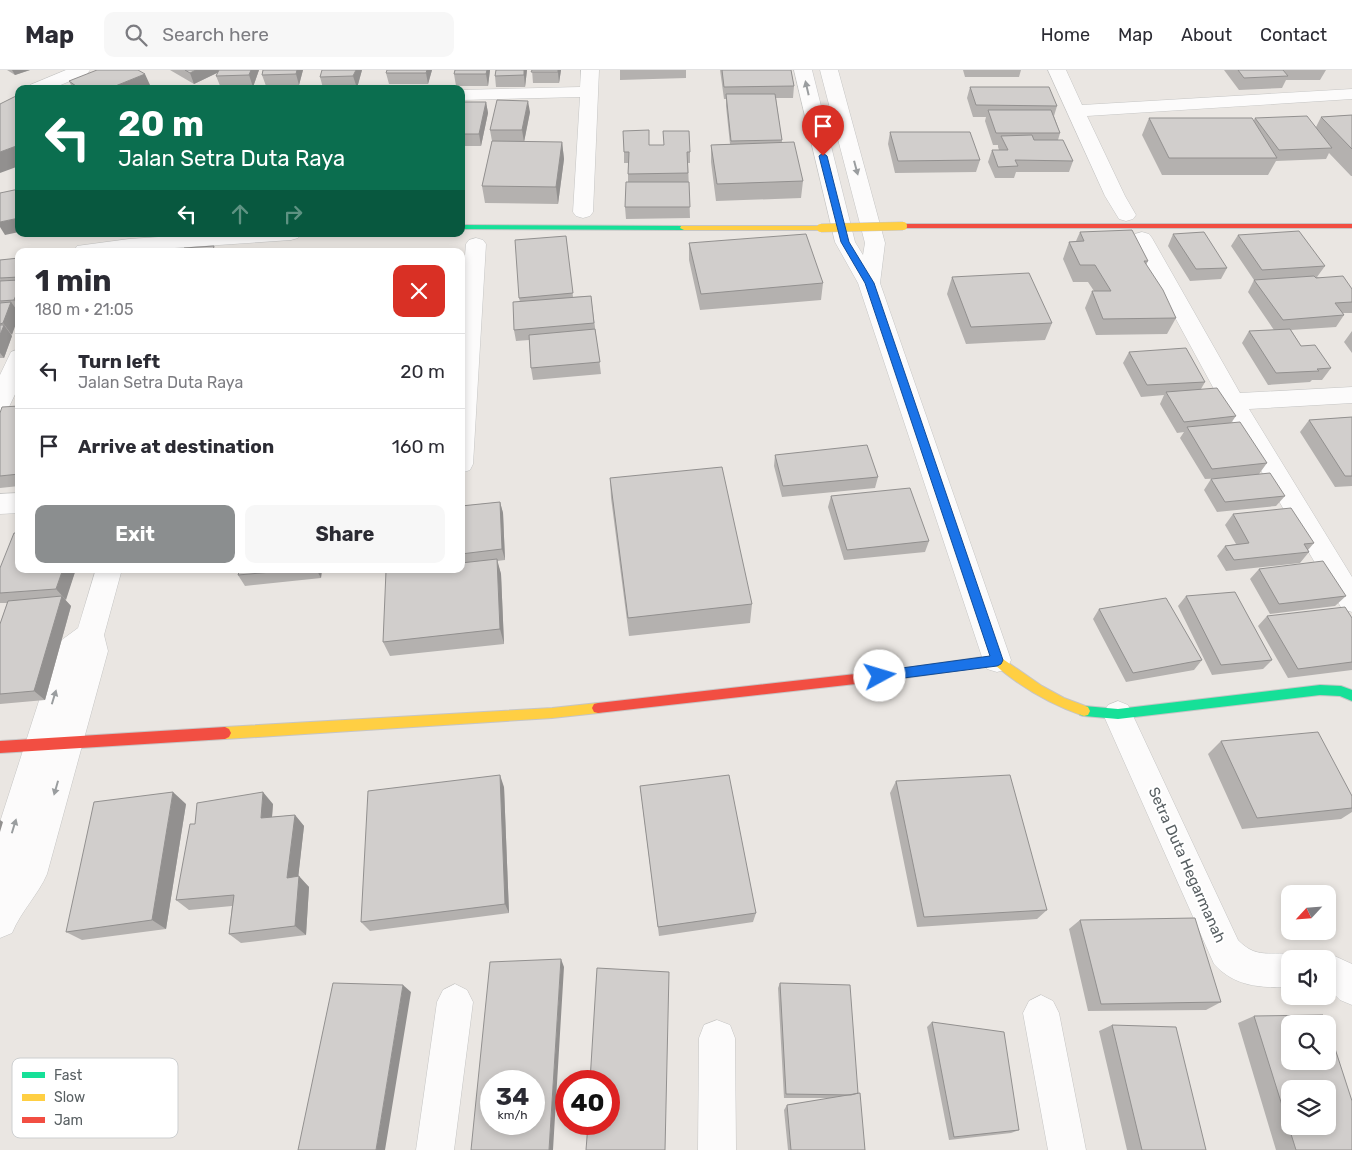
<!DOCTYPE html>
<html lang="en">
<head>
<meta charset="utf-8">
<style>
	body { margin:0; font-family:Rubik,sans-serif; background:#f7f7f7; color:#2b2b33; height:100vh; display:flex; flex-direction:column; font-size:19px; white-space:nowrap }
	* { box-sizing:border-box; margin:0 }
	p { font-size:16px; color:#7c7c81 }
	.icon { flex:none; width:28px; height:28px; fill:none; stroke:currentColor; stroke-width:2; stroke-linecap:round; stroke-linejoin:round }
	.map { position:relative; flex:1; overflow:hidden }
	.drawer { position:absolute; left:15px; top:178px; width:450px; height:325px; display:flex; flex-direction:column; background:#fff; border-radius:10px; box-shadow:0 2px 8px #0003 }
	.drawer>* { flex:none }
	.banner { position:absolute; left:15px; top:15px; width:450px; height:152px; border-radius:10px; box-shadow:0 2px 8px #0003; background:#0b6e4f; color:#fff; overflow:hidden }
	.needle { width:32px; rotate:244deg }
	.controls { position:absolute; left:1281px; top:815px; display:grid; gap:10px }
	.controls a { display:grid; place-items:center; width:55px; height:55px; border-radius:10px; background:#fff; box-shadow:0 2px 8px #0003; font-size:25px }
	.speed { position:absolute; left:480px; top:1000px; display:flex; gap:10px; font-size:25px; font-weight:700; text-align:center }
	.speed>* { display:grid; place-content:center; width:65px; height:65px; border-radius:50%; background:#fff; box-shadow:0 2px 8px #0003; line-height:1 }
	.speed small { font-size:12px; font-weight:400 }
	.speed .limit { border:8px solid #d22; background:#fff; color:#111 }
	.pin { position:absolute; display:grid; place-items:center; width:42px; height:42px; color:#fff; margin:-51px -21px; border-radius:50% 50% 50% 0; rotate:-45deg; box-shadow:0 0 5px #0007 }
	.pin .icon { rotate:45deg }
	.me { position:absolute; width:55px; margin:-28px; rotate:84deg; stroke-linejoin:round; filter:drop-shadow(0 0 4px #0008) }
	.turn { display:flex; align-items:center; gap:18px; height:105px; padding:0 20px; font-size:22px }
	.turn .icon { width:65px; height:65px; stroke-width:2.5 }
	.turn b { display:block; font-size:35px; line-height:42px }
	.lanes { display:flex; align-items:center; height:48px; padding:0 20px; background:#0003; justify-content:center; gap:25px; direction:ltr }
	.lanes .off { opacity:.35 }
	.round { display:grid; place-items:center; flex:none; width:52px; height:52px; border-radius:10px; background:#f7f7f7 }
	.headline { display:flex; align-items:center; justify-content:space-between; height:85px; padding:0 20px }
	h1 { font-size:30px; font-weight:700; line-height:38px }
	.action { display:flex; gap:10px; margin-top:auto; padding:10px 20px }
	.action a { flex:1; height:58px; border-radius:10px; background:#8b8e8f; color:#fff; font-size:20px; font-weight:700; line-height:58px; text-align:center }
	.action a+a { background:#f7f7f7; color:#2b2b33 }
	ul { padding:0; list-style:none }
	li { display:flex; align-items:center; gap:15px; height:75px; padding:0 20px; border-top:1px solid #e1e1e2 }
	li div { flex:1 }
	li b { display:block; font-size:19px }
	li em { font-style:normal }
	header { display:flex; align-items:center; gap:30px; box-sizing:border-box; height:70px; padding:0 25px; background:#fff; border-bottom:1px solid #e1e1e2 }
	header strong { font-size:24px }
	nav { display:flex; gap:28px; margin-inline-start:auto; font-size:18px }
	.search { width:350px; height:45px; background:#f7f7f7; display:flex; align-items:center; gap:12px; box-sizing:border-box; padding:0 18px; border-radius:10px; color:#7c7c81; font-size:19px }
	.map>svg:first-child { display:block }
</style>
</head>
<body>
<header>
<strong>Map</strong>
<div class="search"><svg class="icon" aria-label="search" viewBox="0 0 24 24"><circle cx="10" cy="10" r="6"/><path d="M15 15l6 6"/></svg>Search here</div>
<nav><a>Home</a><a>Map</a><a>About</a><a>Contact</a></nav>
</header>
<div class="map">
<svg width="1352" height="1080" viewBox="0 0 1352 1080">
	<rect width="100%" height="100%" fill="#eae6e2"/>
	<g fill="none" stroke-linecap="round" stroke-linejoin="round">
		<defs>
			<path id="street" d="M66 0H90L87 4 51 19H27L30 15Z
				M581 0H599L593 142 590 146 583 148 576 146 573 142 580 27 461 30V20L580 17Z
				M794 0H812L855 172 863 185 865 173 820 0H838L885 173 880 213 1011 590 1007 599 997 602 987 599 983 590 858 213 835 172Z
				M1048 0H1066L1082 35 1352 19V29L1087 46 1125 126 1136 145 1133 149 1126 151 1119 149 1105 126Z
				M1142 162 1149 164 1152 168 1240 323 1352 317V333L1249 339 1352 507V542L1342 539 1221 332 1132 168 1135 164Z
				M203 164H301L298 168 291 170 130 181H74L77 176 84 175 129 169Z
				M476 168 483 170 486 174 473 394 470 400 461 403V232L466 174 469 170Z
				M19 279V316L8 339 0 341V305L11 282Z
				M19 423V443L0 444V424Z
				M96 499H122L104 565 108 581 47 804C38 825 21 841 12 863L0 868V752L55 581 59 572 78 558Z
				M1118 631 1128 635 1238 870C1260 893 1275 877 1302 888L1290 889V917C1261 918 1235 917 1214 894L1103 644 1108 635Z
				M1328 883 1352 894V935L1340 930 1328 918V889H1315Z
				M455 914 467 920 473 932 454 1080H416L437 932 443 920Z
				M1041 925 1053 931 1059 943 1086 1080H1048L1023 943 1029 931Z
				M717 950 730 955 735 968 736 1080H698L699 968 704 955Z"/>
			<path id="fast" d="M461 155 684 156 688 158 684 160 461 159Z
				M1320 615 1341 616 1352 620V631L1340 626 1320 625 1118 649 1084 646 1080 645 1078 641 1080 637 1084 636 1118 639Z"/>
			<path id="slow" d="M681 156H821L825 158 821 160H684L680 158Z
				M997 585 1042 616 1064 628 1088 637 1090 641 1088 645 1084 646C1051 635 1022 618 995 595L891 610 887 609 885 605 887 601 891 600Z
				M598 633 602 634 604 638 602 642 598 643 552 648 225 669 221 667 219 663 221 659 225 657 552 638Z"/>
			<path id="jam" d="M900 154H1352V158H900Z
				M891 600 895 601 897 605 895 609 891 610 598 643 594 642 592 638 594 634 598 633Z
				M225 657 229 659 231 663 229 667 225 669 0 683V671Z"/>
		</defs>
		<use href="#street" stroke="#c5c5c4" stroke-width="1"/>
		<use href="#fast" stroke="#c6c5c5" stroke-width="2"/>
		<use href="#slow" stroke="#c6c5c5" stroke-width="2"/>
		<use href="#jam" stroke="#c6c5c5" stroke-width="2"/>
		<use href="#street" fill="#fcfbfb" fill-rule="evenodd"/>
		<use href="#fast" fill="#16e098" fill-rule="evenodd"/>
		<use href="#slow" fill="#ffcf43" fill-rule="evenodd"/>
		<use href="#jam" fill="#f24e42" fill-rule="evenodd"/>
		<defs>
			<path id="slow-bridge" d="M821 158 903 156"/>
		</defs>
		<use href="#slow-bridge" stroke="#c6c5c5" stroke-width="9" stroke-linecap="butt"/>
		<use href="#slow-bridge" stroke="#ffcf43" stroke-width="8"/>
	</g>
	<path fill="#b4b1af" d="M7 0H30L15 5Z
		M170 0H259L253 17 221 18 216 6 217 3 194 14Z
		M263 0H303L299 15 266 16 262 5Z
		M362 0 357 18H323L320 7Z
		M432 0 428 14H389L386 3Z
		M455 0H490L488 16H456L454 4Z
		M496 0H527L525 17H496L495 6Z
		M532 0H561L559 13H533Z
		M620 0H686V8L620 10Z
		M720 0H791L794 16 793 28H776L782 72 803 111 801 128 716 131 711 92V75L730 74 726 36V29H724Z
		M963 0H1021L1019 7H965Z
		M1224 0H1326L1320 10H1286L1282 18 1239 20Z
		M69 11 150 15 141 19H73Z
		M970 17 1057 36 1054 46 1060 63 1058 70 1073 91 1069 102H1016L1014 108H995L988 92 992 80H999L998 77V75H993L985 51 986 47H973L967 28Z
		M461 32H486L488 43 481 76H461Z
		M530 42 524 72H562L564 89 558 134 485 133 482 116 492 71 490 60Z
		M1352 45V106H1351L1329 83 1326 89 1276 91 1268 105H1162L1142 65 1149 48 1254 50 1255 48 1316 57 1321 47Z
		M890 62 980 90 976 102 895 103 888 74Z
		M650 75 690 82V93H688L690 148 626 149 625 137 628 112V93H624V82Z
		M1080 162 1148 191 1146 195 1176 248 1167 264 1096 265 1085 238 1092 221H1094L1088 212H1073L1063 189 1069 172 1076 171Z
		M1173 164 1227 198 1221 209 1190 211 1168 176Z
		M1238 165 1325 196 1317 207 1352 219V243H1343L1344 245 1336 257 1291 260 1301 276 1331 298 1322 310H1312L1310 312 1268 315 1242 273 1249 261 1274 260 1248 222 1254 210 1231 176Z
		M566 166 573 227 591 226 601 304 533 310 531 298 529 270 516 271 514 260 520 232 519 228Z
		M689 173 823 213 821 230 700 240 689 190Z
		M19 188V241L18 242 19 243V245L11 265 12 266 4 288H0V190Z
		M952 207 1052 253 1045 270 966 274 947 224Z
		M1352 261V283L1344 272Z
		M1129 282 1205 312 1201 319 1236 346 1231 353 1267 393 1259 404 1285 426 1276 436 1217 442 1204 420 1211 409 1225 408 1205 409 1180 368 1184 362 1177 363 1160 334 1164 325 1141 327 1123 293Z
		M19 336V416L0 418V343Z
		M1352 347V416L1335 417 1300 362 1309 350Z
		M775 385 878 407 875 418 782 427 774 396Z
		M610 408 752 534 750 553 629 566 611 428Z
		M831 426 929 471 925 482 844 490 828 437Z
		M500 432 503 443 505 490 497 491 501 504 504 574 390 586 383 572 397 499H461V436Z
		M1233 444 1314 473 1308 480 1309 482 1300 493 1226 501 1217 486 1225 476 1236 474 1225 455Z
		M76 499 65 530 71 536 45 630 0 634V554L7 533H0V523Z
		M240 499H322L321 508 245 516 238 505Z
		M1259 499 1346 526 1335 536 1270 544 1250 509Z
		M1186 526 1272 590 1263 599 1212 605 1178 536Z
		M1099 539 1202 590 1194 600 1126 612 1093 549Z
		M1267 546 1352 548V600L1288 608 1258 556Z
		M1221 671 1352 726V742L1341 749 1242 759 1208 684Z
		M896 711 1047 840 1037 849 917 857 890 723Z
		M640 716 756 843 753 852 659 866Z
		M504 717 509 843 370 861 361 852Z
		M186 734 166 859 82 870 66 862Z
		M273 734 272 747 295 745 304 756 298 807 309 817 306 865 241 873 229 864 232 836 189 840 176 830 195 754Z
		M1080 850 1221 932 1206 940 1088 941 1069 859Z
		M780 913 858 1023 865 1080H788L784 1040 787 1035 832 1028H784L778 918Z
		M1254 946 1352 1080H1276L1238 953Z
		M932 952 1019 1060 1011 1063 949 1070 927 957Z
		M1112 955 1206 1080H1127L1099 961Z"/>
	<path fill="#92908f" d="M12 0H30L15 5Z
		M196 0H221V1L194 14 190 3Z
		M251 0H259L253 17 249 5Z
		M297 0H303L299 15 296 4Z
		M356 0H362L357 18 353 6Z
		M427 0H432L428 14 426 3Z
		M487 0H490L488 16 486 4Z
		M524 0H527L525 17 524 5Z
		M558 0H561L559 13 558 2Z
		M145 4 150 15 141 19H108Z
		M528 31 530 42 524 72 522 60Z
		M486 32 488 43 481 76 479 64Z
		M562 72 564 89 558 134 556 117Z
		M19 75V96L0 103V82Z
		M19 148V162L5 165 0 157V152Z
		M19 218V236L14 230Z
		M11 232 19 243V245L12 265 3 253Z
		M4 255 12 266 4 288 0 283V265Z
		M500 432 503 443 505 490 502 479Z
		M497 489 501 504 504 574 500 559Z
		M63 499H76L66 530 56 519Z
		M316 499H322L321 508Z
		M62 526 71 536 45 630 34 621Z
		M500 705 504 717 509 843 505 834Z
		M173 722 186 734 166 859 152 850Z
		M263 722 273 734 271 759 261 748Z
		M295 745 304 756 297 818 287 808Z
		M0 750 3 752 0 762Z
		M299 806 309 817 306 865 295 856Z
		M561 889 564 897 553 1080H549Z
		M403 915 411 922 385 1080H376Z"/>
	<path fill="#d1cecc" stroke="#92908f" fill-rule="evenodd" d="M97 0H138L145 4 108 19H80L69 11Z
		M185 0H196L190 3Z
		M219 0H251L249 5 216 6Z
		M263 0H297L296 4 262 5Z
		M322 0H356L353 6 320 7Z
		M387 0H427L426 3H386Z
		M455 0H487L486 4H454Z
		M496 0H524V5L495 6Z
		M532 0H558V2H531Z
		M722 0H791L794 16 724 17Z
		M1238 0H1283L1288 6 1244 8Z
		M970 17H1049L1057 36 976 35Z
		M726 24H775L782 70 731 71Z
		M16 26 19 27V75L0 82V34Z
		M497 30 528 31 522 60H490Z
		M461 32H486L479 64H461Z
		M988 40H1051L1060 63H996Z
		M1352 45V79L1321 47Z
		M1307 46 1332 78 1279 80 1255 48Z
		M1149 48H1252L1277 88H1169Z
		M649 60V75H664L663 61H689L690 82H687L688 103 628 104 629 82H624L623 61Z
		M890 62H970L980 90 898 91Z
		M1032 65 1034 70H1063L1073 91 1015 90 1018 96 998 97 992 80H1008L1001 66Z
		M492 71 562 72 556 117 482 116Z
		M794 72 803 111 717 114 711 75Z
		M626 112H689L690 137H625Z
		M19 119V148L0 152V123Z
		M1132 160 1148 191H1144L1163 220 1176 248 1103 249 1092 221H1111L1095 195H1080L1069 172 1084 171 1080 162Z
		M1299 161 1325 196 1262 200 1238 165Z
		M1204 162 1227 198 1196 199 1173 164Z
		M806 164 823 213 701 224 689 173Z
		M566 166 573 223 519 228 515 170Z
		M214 176 213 181H183L184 178Z
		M182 179 181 181H152H153Z
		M19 188V207L0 208V190Z
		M1029 203 1052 253 971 257 952 207Z
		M1314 206 1316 208 1343 206 1352 219V232L1335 233 1344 245 1283 250 1254 210Z
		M19 210V218L14 230 0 231V211Z
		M591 226 594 253 514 260 513 232Z
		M11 232 3 253 0 254V233Z
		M0 255H4L0 265Z
		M595 259 600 292 531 298 529 265Z
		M1290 259 1301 276 1315 275 1331 298 1317 299 1319 301 1276 303 1249 261Z
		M1186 278 1205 312 1147 315 1129 282Z
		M1217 318 1236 346 1184 352 1166 322Z
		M19 336V404L0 406V343L2 337Z
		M1352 347V406H1345L1309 350Z
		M1240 352 1267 393 1212 399 1187 357Z
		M867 375 878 407 783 416 775 385Z
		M722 397 752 534 628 548 610 408Z
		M1270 403 1285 426 1225 432 1211 409Z
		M910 418 929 471 847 480 831 426Z
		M500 432 502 479 461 484V436Z
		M1291 438 1314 473 1304 474 1309 482 1234 490 1225 476 1249 473 1233 444Z
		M14 463H19V499H63L56 519 0 523V498Z
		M497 489 500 559 383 572 386 501 405 499H461V493Z
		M1323 491 1346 526 1279 534 1259 499Z
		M240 499H306L238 505Z
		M1235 522 1272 590 1221 595 1186 526Z
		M62 526 34 621 0 624V554L8 531Z
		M1166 528 1202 590 1133 603 1099 539Z
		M1345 537 1352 548V592L1298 599 1267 546Z
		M1318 662 1352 726V738L1257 748 1221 671Z
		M500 705 505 834 361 852 368 721Z
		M729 705 756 843 658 857 640 716Z
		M1010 705 1047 840 924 847 896 711Z
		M173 722 152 850 66 862 94 732Z
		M263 722 261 748 295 745 287 808 299 806 295 856 229 864 234 825 176 830 190 754H195L197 733Z
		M1195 848 1221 932 1101 934 1080 850Z
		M561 889 549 1080H471L490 892ZM491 1011H534V1054H491Z
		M597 898 669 902 665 1080H586L588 1054H609V1011H590Z
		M333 913 403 915 376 1080H298Z
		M780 913 850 915 858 1023 851 1025 786 1024Z
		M1323 945 1326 954H1290V991H1328V957L1352 1031V1080H1296L1254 946ZM1290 1019H1328V1056H1290Z
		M932 952 1004 962 1019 1060 954 1067Z
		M1112 955 1176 957 1206 1080H1142Z
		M860 1023 865 1080H791L787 1035Z"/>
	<defs><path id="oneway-solid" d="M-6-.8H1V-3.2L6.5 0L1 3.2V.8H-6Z" transform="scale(1.25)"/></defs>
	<g fill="#9a9d9f">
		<use href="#oneway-solid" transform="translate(807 18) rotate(-103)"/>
		<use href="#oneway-solid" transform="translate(856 98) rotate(75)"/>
		<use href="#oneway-solid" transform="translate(54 627) rotate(-73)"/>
		<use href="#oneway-solid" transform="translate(56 718) rotate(106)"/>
		<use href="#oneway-solid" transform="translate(14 756) rotate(-73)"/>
	</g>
	<path fill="#1a73e8" stroke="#114b97" d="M823 83 827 86 849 172 874 213 1003 590 1001 594 997 596 880 611 876 610 874 606 876 603 880 601 990 586 865 213 841 172 819 86Z"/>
	<g text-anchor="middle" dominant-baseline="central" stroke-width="4" stroke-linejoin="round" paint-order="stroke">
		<g font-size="15" fill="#585f62" stroke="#fff">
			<text transform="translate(1187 795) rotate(66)">Setra Duta Hegarmanah</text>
		</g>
	</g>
	<rect x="12" y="988" width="166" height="80" rx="8" fill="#fff" stroke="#cdcfd0" stroke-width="1"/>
	<rect x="22" y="1002" width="23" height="6" fill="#16e098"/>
	<rect x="22" y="1024" width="23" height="7" fill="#ffcf43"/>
	<rect x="22" y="1047" width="23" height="6" fill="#f24e42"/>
	<g font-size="14" fill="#585f62">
		<text x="54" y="1010">Fast</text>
		<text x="54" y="1032">Slow</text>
		<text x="54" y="1055">Jam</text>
	</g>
</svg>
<div class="controls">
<a><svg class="needle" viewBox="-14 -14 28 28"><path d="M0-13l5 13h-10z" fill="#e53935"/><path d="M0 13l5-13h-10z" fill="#7c7c81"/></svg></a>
<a><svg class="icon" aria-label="sound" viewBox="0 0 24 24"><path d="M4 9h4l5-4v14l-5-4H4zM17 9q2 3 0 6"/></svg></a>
<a><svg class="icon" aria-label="search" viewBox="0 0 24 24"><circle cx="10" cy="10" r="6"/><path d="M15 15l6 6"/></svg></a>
<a><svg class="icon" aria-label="layers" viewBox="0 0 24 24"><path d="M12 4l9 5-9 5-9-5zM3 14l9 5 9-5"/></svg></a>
</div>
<div class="speed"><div>34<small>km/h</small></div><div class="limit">40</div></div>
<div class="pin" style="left:823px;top:86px;background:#d93025"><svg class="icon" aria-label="arrive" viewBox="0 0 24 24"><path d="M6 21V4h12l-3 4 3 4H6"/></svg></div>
<svg class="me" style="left:880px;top:606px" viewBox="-20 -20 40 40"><circle r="19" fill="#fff"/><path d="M0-13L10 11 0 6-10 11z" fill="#1a73e8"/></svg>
<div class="banner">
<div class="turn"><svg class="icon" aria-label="left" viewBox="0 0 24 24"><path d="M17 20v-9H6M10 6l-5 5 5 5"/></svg><div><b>20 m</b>Jalan Setra Duta Raya</div></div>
<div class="lanes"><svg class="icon" aria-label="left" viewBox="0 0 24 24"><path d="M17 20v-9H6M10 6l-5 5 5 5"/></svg><svg class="icon off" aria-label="ahead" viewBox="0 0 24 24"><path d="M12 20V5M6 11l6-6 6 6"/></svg><svg class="icon off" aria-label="right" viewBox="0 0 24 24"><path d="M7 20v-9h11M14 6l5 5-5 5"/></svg></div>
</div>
<section class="drawer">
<div class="headline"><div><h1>1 min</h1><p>180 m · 21:05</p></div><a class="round" style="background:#d93025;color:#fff"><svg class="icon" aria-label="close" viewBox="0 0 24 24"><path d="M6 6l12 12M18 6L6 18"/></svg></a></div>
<ul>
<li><svg class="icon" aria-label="left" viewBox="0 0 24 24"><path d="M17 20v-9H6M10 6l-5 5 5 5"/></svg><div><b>Turn left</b><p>Jalan Setra Duta Raya</p></div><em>20 m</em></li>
<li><svg class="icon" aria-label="arrive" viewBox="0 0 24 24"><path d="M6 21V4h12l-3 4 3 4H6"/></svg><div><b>Arrive at destination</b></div><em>160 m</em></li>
</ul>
<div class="action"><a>Exit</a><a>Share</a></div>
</section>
</div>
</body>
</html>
